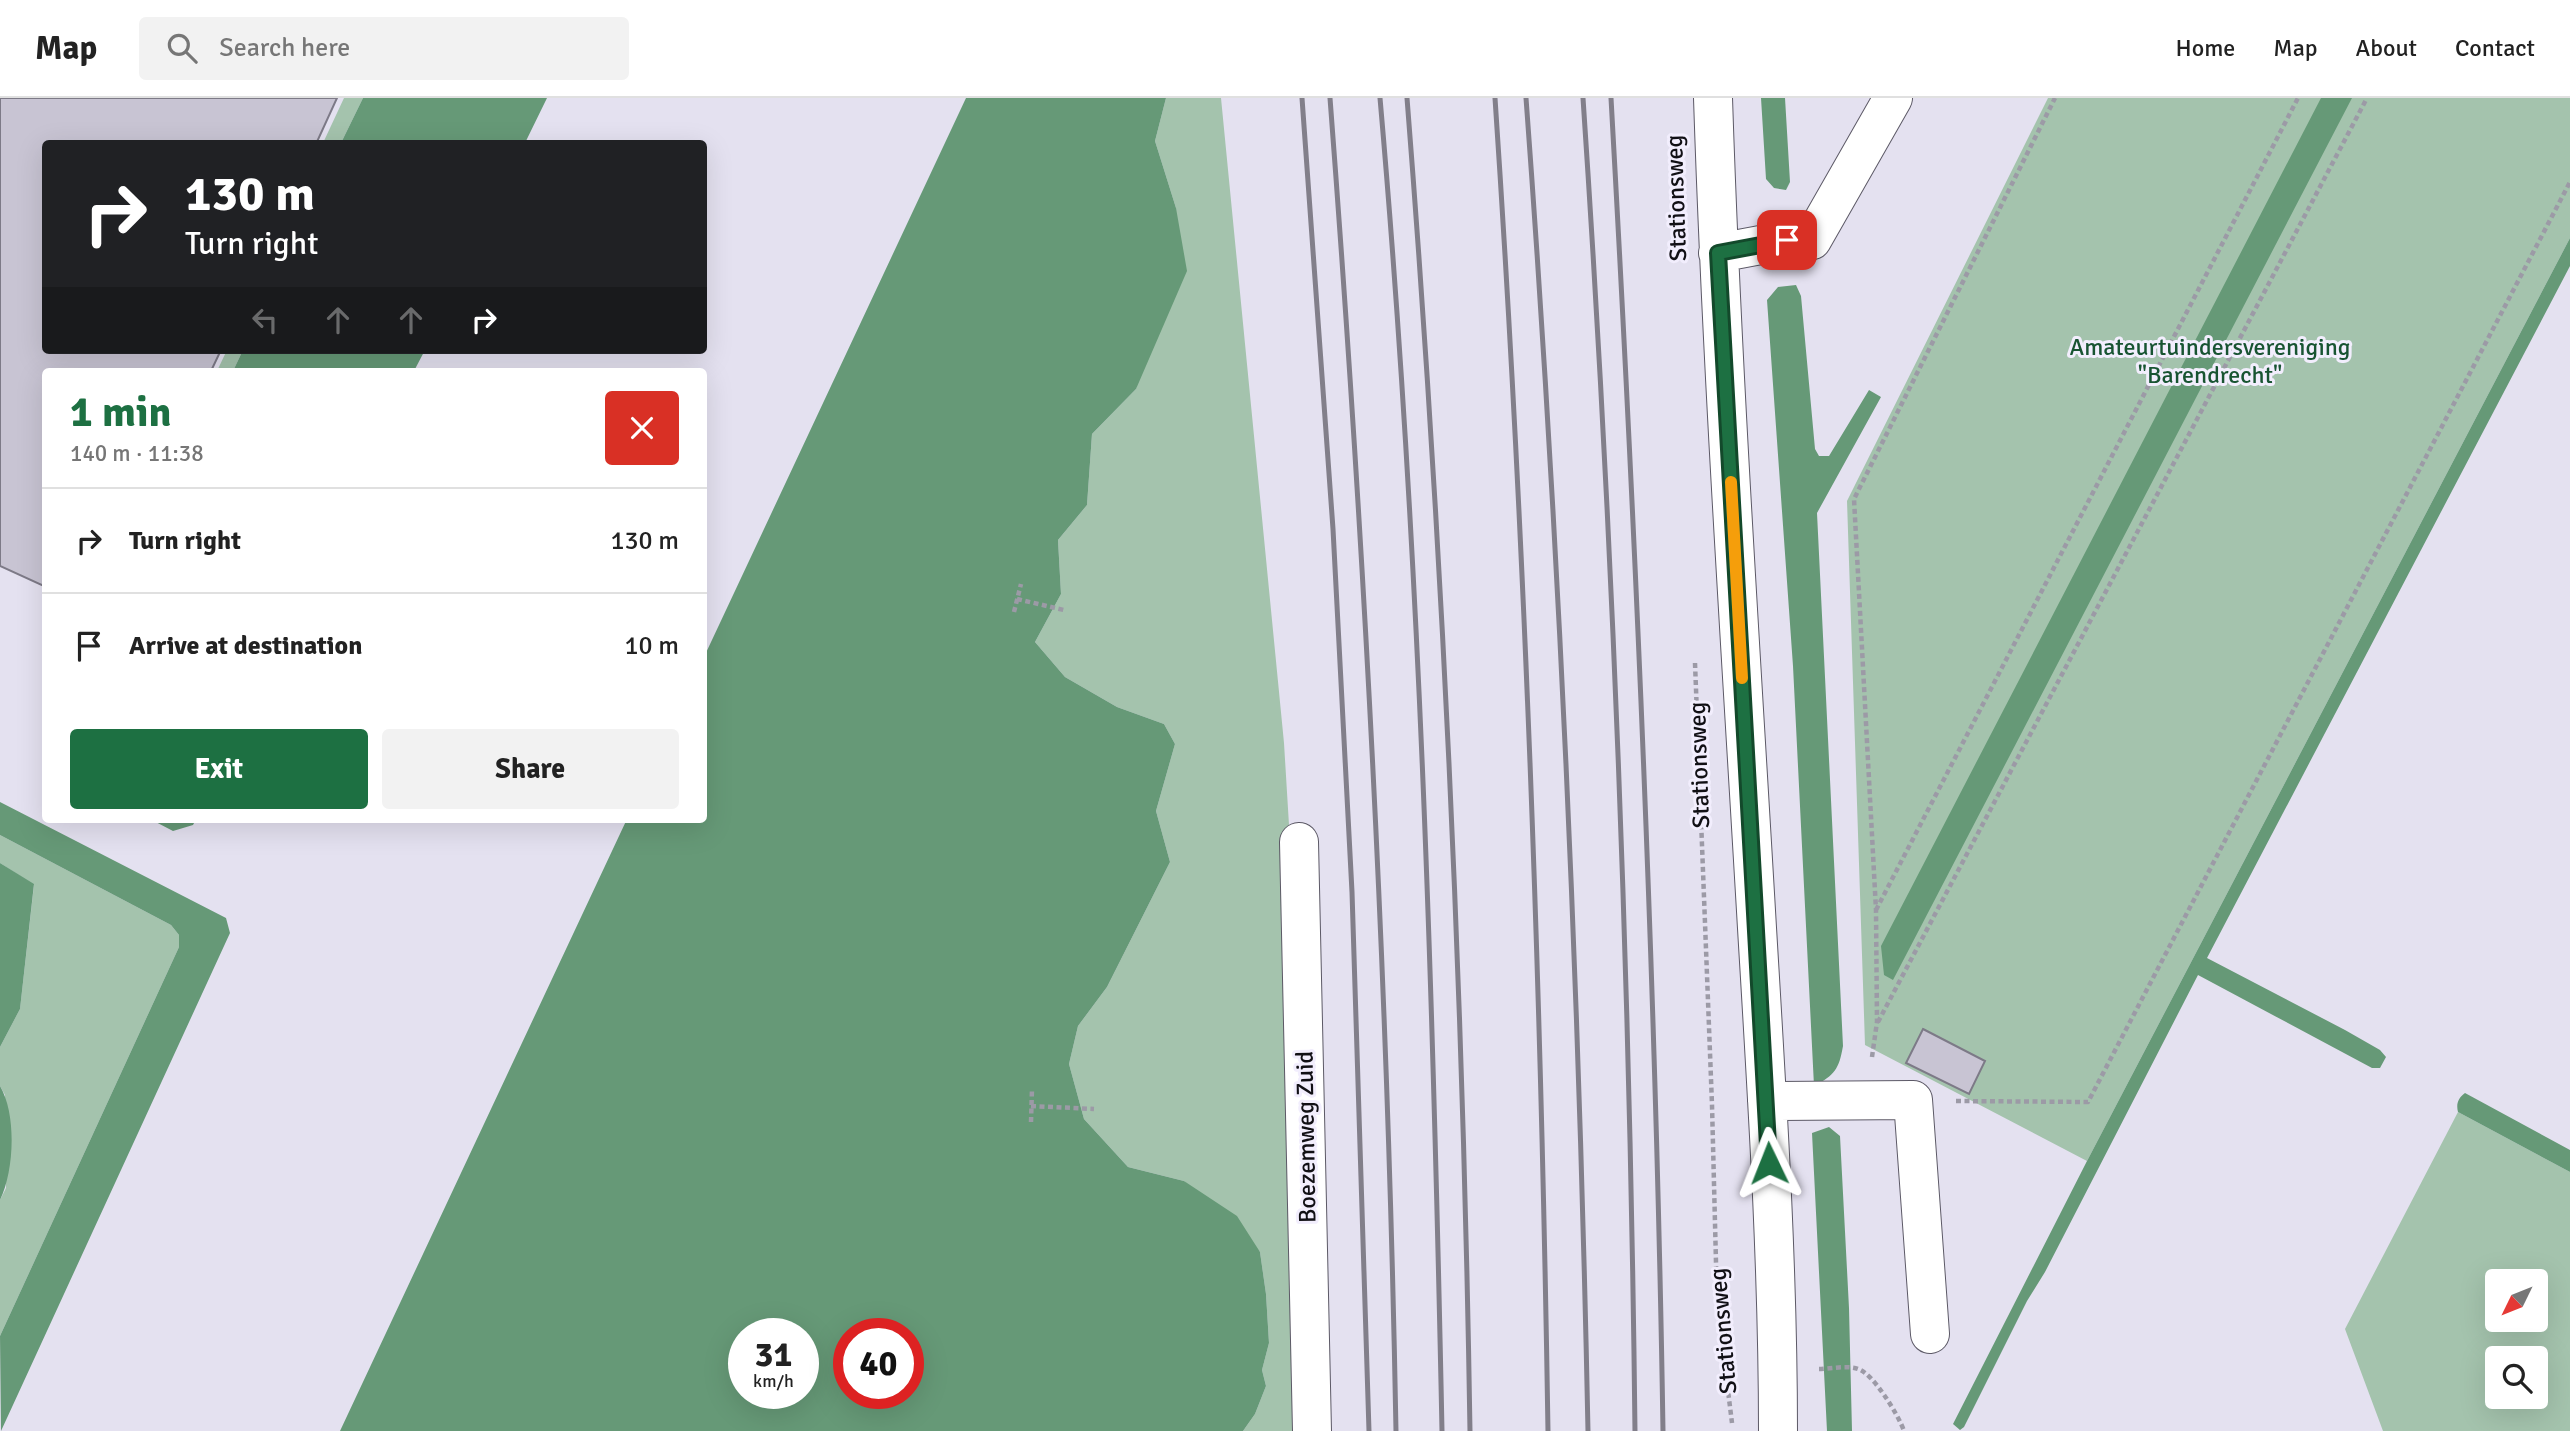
<!DOCTYPE html>
<html lang="en">
<head>
<meta charset="utf-8">
<style>
	body { margin:0; font-family:Signika,sans-serif; background:#f2f2f2; color:#222; height:100vh; display:flex; flex-direction:column; font-size:26px; white-space:nowrap }
	* { box-sizing:border-box; margin:0 }
	p { font-size:23px; color:#767676 }
	.icon { flex:none; width:38px; height:38px; fill:none; stroke:currentColor; stroke-width:2; stroke-linecap:round; stroke-linejoin:round }
	.map { position:relative; flex:1; overflow:hidden }
	.sheet { position:absolute; left:42px; top:270px; width:665px; height:455px; display:flex; flex-direction:column; background:#fff; border-radius:7px; box-shadow:0 7px 28px #0002 }
	.sheet>* { flex:none }
	.banner { position:absolute; left:42px; top:42px; width:665px; height:214px; border-radius:7px; box-shadow:0 7px 28px #0002; background:#202124; color:#fff; overflow:hidden }
	.needle { width:46px; rotate:227deg }
	.fabs { position:absolute; left:2485px; top:1171px; display:grid; gap:14px }
	.fabs a { display:grid; place-items:center; width:63px; height:63px; border-radius:7px; background:#fff; box-shadow:0 7px 28px #0002; font-size:35px }
	.speed { position:absolute; left:728px; top:1220px; display:flex; gap:14px; font-size:35px; font-weight:700; text-align:center }
	.speed>* { display:grid; place-content:center; width:91px; height:91px; border-radius:50%; background:#fff; box-shadow:0 7px 28px #0002; line-height:1 }
	.speed small { font-size:18px; font-weight:400 }
	.speed .limit { border:10px solid #d22; background:#fff; color:#111 }
	.pin { position:absolute; display:grid; place-items:center; width:60px; height:60px; color:#fff; margin:-30px; border-radius:14px; box-shadow:0 4px 10px #0006 }
	.me { position:absolute; width:77px; margin:-38px; rotate:358deg; stroke-linejoin:round; filter:drop-shadow(0 0 5px #0008) }
	.turn { display:flex; align-items:center; gap:24px; height:147px; padding:0 28px; font-size:32px }
	.turn .icon { width:91px; height:91px; stroke-width:2.5 }
	.turn b { display:block; font-size:49px; line-height:60px }
	.lanes { display:flex; align-items:center; height:66px; padding:0 28px; background:#0003; justify-content:center; gap:35px; direction:ltr }
	.lanes .off { opacity:.35 }
	.round { display:grid; place-items:center; flex:none; width:74px; height:74px; border-radius:7px; background:#f2f2f2 }
	.summary { display:flex; align-items:center; justify-content:space-between; height:119px; padding:0 28px }
	h1 { font-size:42px; font-weight:700; line-height:52px; color:#1d7042 }
	.action { display:flex; gap:14px; margin-top:auto; padding:14px 28px }
	.action a { flex:1; height:80px; border-radius:7px; background:#1d7042; color:#fff; font-size:28px; font-weight:700; line-height:80px; text-align:center }
	.action a+a { background:#f2f2f2; color:#222 }
	ul { padding:0; list-style:none }
	li { display:flex; align-items:center; gap:21px; height:105px; padding:0 28px; border-top:2px solid #e0e0e0 }
	li div { flex:1 }
	li b { display:block; font-size:26px }
	li em { font-style:normal }
	header { display:flex; align-items:center; gap:42px; box-sizing:border-box; height:98px; padding:0 35px; background:#fff; border-bottom:2px solid #e0e0e0 }
	header strong { font-size:33px }
	nav { display:flex; gap:38px; margin-inline-start:auto; font-size:24px }
	.search { width:490px; height:63px; background:#f2f2f2; display:flex; align-items:center; gap:18px; box-sizing:border-box; padding:0 24px; border-radius:7px; color:#767676; font-size:26px }
	.map>svg:first-child { display:block }
</style>
</head>
<body>
<header>
<strong>Map</strong>
<div class="search"><svg class="icon" aria-label="search" viewBox="0 0 24 24"><circle cx="10" cy="10" r="6"/><path d="M15 15l6 6"/></svg>Search here</div>
<nav><a>Home</a><a>Map</a><a>About</a><a>Contact</a></nav>
</header>
<div class="map">
<svg width="2570" height="1333" viewBox="0 0 2570 1333">
	<rect width="100%" height="100%" fill="#e4e1f0"/>
	<path fill="#a4c3ad" fill-rule="evenodd" d="M344 0H363L341 45H323Z
		M1166 0H1221L1284 645 1322 1269 1320 1333H1243L1255 1316 1266 1288 1262 1272 1269 1245 1266 1196 1260 1154 1184 1083 1128 1069 1084 1021 1069 966 1078 928 1107 889 1170 764 1156 713 1175 646 1164 626 1117 609 1065 579 1035 544 1061 496 1058 442 1087 407 1092 336 1136 291 1176 110 1155 43Z
		M2048 0H2570V140L2087 1063 1865 947 1847 403Z
		M227 252H243L233 273H217Z
		M0 737 171 827 179 837V849L0 1238V1102L6 1090 5 997 0 988V949L20 911 34 787 0 765Z
		M2458 1014 2570 1074V1333H2383L2345 1231ZM2497 1183H2536V1222H2497ZM2497 1260H2536V1298H2497Z"/>
	<path fill="#697" fill-rule="evenodd" d="M363 0H547L525 45H341Z
		M966 0H1166L1155 43 1176 110 1187 173 1136 291 1092 336 1087 407 1058 442 1061 496 1035 544 1065 579 1117 609 1164 626 1175 646 1156 713 1170 764 1107 889 1078 928 1069 966 1084 1021 1128 1069 1184 1083 1237 1118 1260 1154 1266 1196 1269 1245 1262 1272 1266 1288 1255 1316 1243 1333H340L627 721H704V559ZM744 1236H803V1295H744ZM849 1236H908V1295H849Z
		M1761 0H1785L1790 84 1786 92 1774 90 1766 81Z
		M2321 0H2352L1893 882 1884 877 1881 848Z
		M2570 140V168L2207 860 2345 932 2380 952 2386 959 2380 970H2372L2198 877 2045 1174 2027 1203 1964 1329 1960 1332 1953 1326 2087 1063Z
		M1796 187 1801 198 1815 351 1819 358H1829L1869 292 1881 299 1817 415 1843 948C1839 971 1835 977 1814 988L1793 568 1767 202 1778 189Z
		M243 252H425L414 273H233Z
		M0 704 226 820 230 835 1 1333 0 1238 179 849V837L171 827 0 737Z
		M150 721H196L193 727 173 733Z
		M0 765 34 786 20 911 0 949Z
		M0 988C17 1017 14 1073 0 1102Z
		M2465 995 2570 1052V1074L2458 1014C2456 1006 2458 1000 2465 995Z
		M1829 1029 1840 1038 1849 1210 1852 1333H1827L1812 1035Z"/>
	<path fill="#c8c4d3" stroke="#7d7a87" stroke-width="2" d="M0 0H337L316 46H46V252H221L211 273H46V489L0 468Z
		M1923 931 1985 963 1969 996 1906 965Z"/>
	<g fill="none" stroke-linecap="round" stroke-linejoin="round">
		<defs>
			<path id="minor" d="M1713 0C1722 277 1741 554 1757 830 1767 998 1778 1166 1778 1333
				M1718 155 1787 142H1812L1893 0
				M1299 744 1312 1333
				M1767 1003 1913 1002 1930 1236"/>
		</defs>
		<use href="#minor" stroke="#5c5966" stroke-width="40"/>
		<path stroke="#9c9aa6" stroke-width="4.5" stroke-dasharray="5 3.5" stroke-linecap="butt" d="M1017 501 1064 512
			M1014 514 1021 486
			M1695 565 1712 1007 1717 1204 1732 1325
			M1876 812 2298 0
			M1878 924 2367 0
			M1872 959 1877 924 1876 812 1854 401 2055 0
			M1956 1003 2088 1004 2570 84
			M1031 1008 1094 1011
			M1031 1024 1032 991
			M1819 1271C1830 1271 1847 1267 1858 1271 1873 1275 1899 1318 1904 1333"/>
		<use href="#minor" stroke="#fff" stroke-width="38"/>
		<path stroke="#827f8a" stroke-width="5" d="M1302 0 1333 431 1352 794 1369 1333
			M1330 0C1364 444 1388 888 1396 1333
			M1380 0C1419 443 1433 889 1442 1333
			M1407 0C1442 443 1463 888 1470 1333
			M1495 0C1525 444 1541 888 1548 1333
			M1526 0C1559 444 1579 888 1588 1333
			M1583 0C1613 443 1630 889 1635 1333
			M1611 0C1636 444 1656 888 1663 1333"/>
	</g>
	<g fill="none" stroke-linecap="round" stroke-linejoin="round">
		<defs>
			<path id="route" d="M1769 1065 1718 155 1787 142"/>
		</defs>
		<use href="#route" stroke="#13492b" stroke-width="18"/>
		<use href="#route" stroke="#1d7042" stroke-width="12"/>
		<path stroke="#f59e0b" stroke-width="12" d="M1731 384 1742 580"/>
	</g>
	<g text-anchor="middle" dominant-baseline="central" stroke-width="6" stroke-linejoin="round" paint-order="stroke">
		<g font-size="24" fill="#111015" stroke="#f2eefd">
			<text transform="translate(1676 100) rotate(-92)">Stationsweg</text>
			<text transform="translate(1699 667) rotate(-92)">Stationsweg</text>
			<text transform="translate(1306 1039) rotate(-91)">Boezemweg Zuid</text>
			<text transform="translate(1723 1233) rotate(-95)">Stationsweg</text>
		</g>
		<g font-size="24" fill="#185432" stroke="#f2eefd">
			<text x="2210" y="249">Amateurtuindersvereniging<tspan x="2210" dy="28">"Barendrecht"</tspan></text>
		</g>
	</g>
</svg>
<div class="fabs">
<a><svg class="needle" viewBox="-14 -14 28 28"><path d="M0-13l5 13h-10z" fill="#e53935"/><path d="M0 13l5-13h-10z" fill="#767676"/></svg></a>
<a><svg class="icon" aria-label="search" viewBox="0 0 24 24"><circle cx="10" cy="10" r="6"/><path d="M15 15l6 6"/></svg></a>
</div>
<div class="speed"><div>31<small>km/h</small></div><div class="limit">40</div></div>
<div class="pin" style="left:1787px;top:142px;background:#d93025"><svg class="icon" aria-label="arrive" viewBox="0 0 24 24"><path d="M6 21V4h12l-3 4 3 4H6"/></svg></div>
<svg class="me" style="left:1769px;top:1065px" viewBox="-20 -20 40 40"><path d="M0-17L14 15 0 8-14 15z" fill="#1d7042" stroke="#fff" stroke-width="4"/></svg>
<div class="banner">
<div class="turn"><svg class="icon" aria-label="right" viewBox="0 0 24 24"><path d="M7 20v-9h11M14 6l5 5-5 5"/></svg><div><b>130 m</b>Turn right</div></div>
<div class="lanes"><svg class="icon off" aria-label="left" viewBox="0 0 24 24"><path d="M17 20v-9H6M10 6l-5 5 5 5"/></svg><svg class="icon off" aria-label="ahead" viewBox="0 0 24 24"><path d="M12 20V5M6 11l6-6 6 6"/></svg><svg class="icon off" aria-label="ahead" viewBox="0 0 24 24"><path d="M12 20V5M6 11l6-6 6 6"/></svg><svg class="icon" aria-label="right" viewBox="0 0 24 24"><path d="M7 20v-9h11M14 6l5 5-5 5"/></svg></div>
</div>
<section class="sheet">
<div class="summary"><div><h1>1 min</h1><p>140 m · 11:38</p></div><a class="round" style="background:#d93025;color:#fff"><svg class="icon" aria-label="close" viewBox="0 0 24 24"><path d="M6 6l12 12M18 6L6 18"/></svg></a></div>
<ul>
<li><svg class="icon" aria-label="right" viewBox="0 0 24 24"><path d="M7 20v-9h11M14 6l5 5-5 5"/></svg><div><b>Turn right</b></div><em>130 m</em></li>
<li><svg class="icon" aria-label="arrive" viewBox="0 0 24 24"><path d="M6 21V4h12l-3 4 3 4H6"/></svg><div><b>Arrive at destination</b></div><em>10 m</em></li>
</ul>
<div class="action"><a>Exit</a><a>Share</a></div>
</section>
</div>
</body>
</html>
